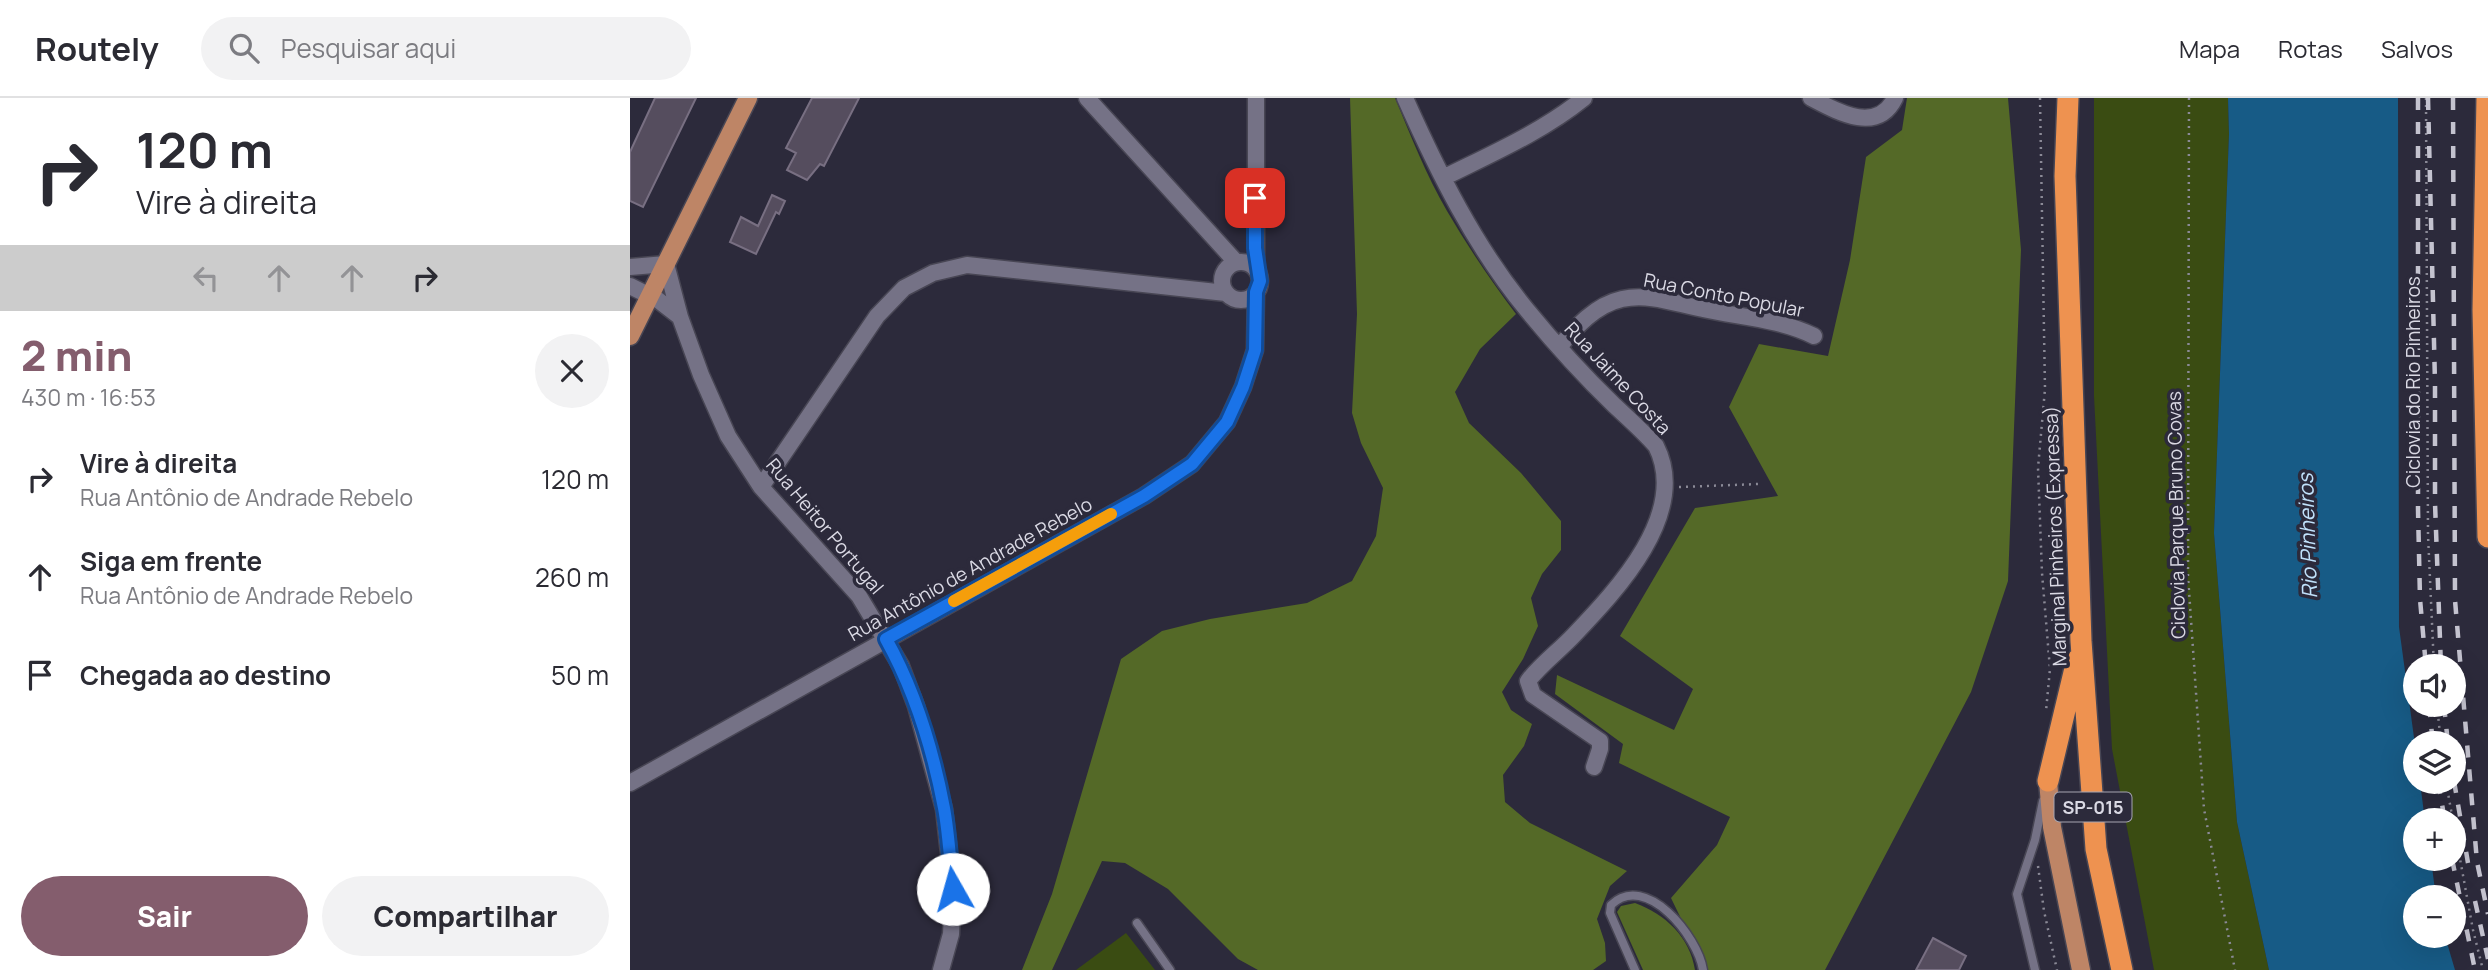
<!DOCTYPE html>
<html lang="pt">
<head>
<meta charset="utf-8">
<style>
	body { margin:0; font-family:Manrope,sans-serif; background:#f2f2f3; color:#2b2b33; height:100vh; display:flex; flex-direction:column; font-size:26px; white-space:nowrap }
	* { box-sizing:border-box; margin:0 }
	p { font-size:23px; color:#7c7c81 }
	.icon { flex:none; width:38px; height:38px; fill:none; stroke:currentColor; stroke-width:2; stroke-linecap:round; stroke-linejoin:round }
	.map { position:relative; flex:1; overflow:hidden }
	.side { display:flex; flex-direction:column; background:#fff; width:630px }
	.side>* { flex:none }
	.banner { background:#fff; color:#2b2b33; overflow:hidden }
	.buttons { position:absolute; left:1773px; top:556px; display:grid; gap:14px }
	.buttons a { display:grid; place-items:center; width:63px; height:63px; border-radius:50%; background:#fff; box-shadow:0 7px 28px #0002; font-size:35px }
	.pin { position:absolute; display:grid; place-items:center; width:60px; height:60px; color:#fff; margin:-30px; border-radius:14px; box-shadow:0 4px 10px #0006 }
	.me { position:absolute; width:77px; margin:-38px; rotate:353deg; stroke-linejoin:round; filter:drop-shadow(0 0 5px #0008) }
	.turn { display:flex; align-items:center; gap:24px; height:147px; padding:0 21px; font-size:32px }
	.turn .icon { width:91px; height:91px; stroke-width:2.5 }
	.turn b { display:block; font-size:49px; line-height:60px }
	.lanes { display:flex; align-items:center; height:66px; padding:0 21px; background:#0003; justify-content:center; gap:35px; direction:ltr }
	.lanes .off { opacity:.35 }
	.round { display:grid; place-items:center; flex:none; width:74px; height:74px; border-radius:37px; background:#f2f2f3 }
	.headline { display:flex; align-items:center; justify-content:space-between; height:119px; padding:0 21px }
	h1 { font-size:42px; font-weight:800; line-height:52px; color:#845d6d }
	.action { display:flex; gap:14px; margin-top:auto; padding:14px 21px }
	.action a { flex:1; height:80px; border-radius:42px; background:#845d6d; color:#fff; font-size:28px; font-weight:800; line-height:80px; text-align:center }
	.action a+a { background:#f2f2f3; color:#2b2b33 }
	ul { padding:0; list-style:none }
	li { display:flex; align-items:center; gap:21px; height:98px; padding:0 21px }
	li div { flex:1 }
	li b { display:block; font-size:26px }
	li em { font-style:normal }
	header { display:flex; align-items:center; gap:42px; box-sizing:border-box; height:98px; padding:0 35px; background:#fff; border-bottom:2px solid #e1e1e2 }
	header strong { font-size:33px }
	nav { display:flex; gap:38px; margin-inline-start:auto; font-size:24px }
	.search { width:490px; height:63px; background:#f2f2f3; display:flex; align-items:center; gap:18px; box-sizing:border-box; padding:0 24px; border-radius:38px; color:#7c7c81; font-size:26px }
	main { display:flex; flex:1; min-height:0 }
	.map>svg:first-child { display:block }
</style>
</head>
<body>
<header>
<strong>Routely</strong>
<div class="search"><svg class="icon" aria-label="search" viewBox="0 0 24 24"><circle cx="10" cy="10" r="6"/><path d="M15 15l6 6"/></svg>Pesquisar aqui</div>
<nav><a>Mapa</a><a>Rotas</a><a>Salvos</a></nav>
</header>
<main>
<section class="side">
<div class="banner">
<div class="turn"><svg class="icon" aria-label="right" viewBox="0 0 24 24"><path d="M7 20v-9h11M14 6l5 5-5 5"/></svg><div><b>120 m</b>Vire à direita</div></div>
<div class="lanes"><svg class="icon off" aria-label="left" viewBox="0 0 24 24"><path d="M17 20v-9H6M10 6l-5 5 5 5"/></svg><svg class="icon off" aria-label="ahead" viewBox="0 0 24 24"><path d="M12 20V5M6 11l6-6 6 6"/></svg><svg class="icon off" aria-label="ahead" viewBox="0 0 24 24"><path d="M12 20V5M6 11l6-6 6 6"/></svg><svg class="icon" aria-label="right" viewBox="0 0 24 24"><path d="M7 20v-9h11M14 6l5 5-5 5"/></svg></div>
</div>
<div class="headline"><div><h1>2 min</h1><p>430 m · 16:53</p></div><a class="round"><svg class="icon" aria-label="close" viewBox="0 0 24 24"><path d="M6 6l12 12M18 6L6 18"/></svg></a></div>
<ul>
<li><svg class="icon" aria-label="right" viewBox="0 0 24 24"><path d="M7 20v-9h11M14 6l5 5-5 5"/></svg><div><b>Vire à direita</b><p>Rua Antônio de Andrade Rebelo</p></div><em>120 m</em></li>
<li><svg class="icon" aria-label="ahead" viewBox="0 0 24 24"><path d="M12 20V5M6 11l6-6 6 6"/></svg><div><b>Siga em frente</b><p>Rua Antônio de Andrade Rebelo</p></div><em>260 m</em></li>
<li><svg class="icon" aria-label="arrive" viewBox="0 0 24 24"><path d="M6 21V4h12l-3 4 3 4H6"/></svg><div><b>Chegada ao destino</b></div><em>50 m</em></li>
</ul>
<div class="action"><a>Sair</a><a>Compartilhar</a></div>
</section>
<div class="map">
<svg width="1858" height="872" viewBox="0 0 1858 872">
	<rect width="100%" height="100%" fill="#2c2a3b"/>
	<path fill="#3a4c12" d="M1464 0H1598L1599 36 1584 435 1607 724 1639 872H1524L1482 651 1464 298Z
		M496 835 525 872H446Z"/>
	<path fill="#546927" d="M720 0H765C781 38 796 77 817 113 838 149 861 183 886 216L850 251 825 294 839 325 891 375 931 423V452L912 476 901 500 908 528 893 561 872 594 881 612 902 626 894 648 873 677 875 704 900 725 997 773 980 788 967 821 975 845 976 863 963 872H628L608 861 538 791 495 765 472 763 422 872H392L422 796 491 561 532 533 580 521 677 505 722 483 746 438 753 390 731 345 722 315 727 216Z
		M1277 0H1378L1391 152 1378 483 1341 594 1195 872H1076L1041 800 1087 747 1100 719 989 665 993 646 925 596 927 577 1044 632 1063 591 990 538 1065 410 1148 398 1099 309 1129 246 1198 258 1220 162 1236 59 1272 32Z
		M1005 805C1035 816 1060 839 1065 872H1013L987 814 991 808Z"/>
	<path fill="#175b86" d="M1598 0H1768L1769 529 1785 647V684H1790L1795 723H1785V761H1801L1806 800H1785V838H1815L1825 872H1639L1607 724 1584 435 1599 36Z"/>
	<path fill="#554d5e" stroke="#786f82" stroke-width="2" d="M25 0H66L13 109 0 103V54Z
		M182 0H229L194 68 190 66 177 82 157 72 166 55 156 50Z
		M142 97 155 103 149 116 146 114 126 156 100 144 111 119 128 128Z
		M1303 840 1336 858 1329 872H1286Z"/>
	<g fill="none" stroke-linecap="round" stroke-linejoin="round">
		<defs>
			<path id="lane" d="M507 825 540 872
				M1005 872 980 815 981 807C1016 773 1068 839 1073 872
				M1405 872 1387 796 1405 742 1413 703"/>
			<path id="street" d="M457 0 606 164
				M626 0V172
				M775 0C808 74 845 149 897 212 924 245 953 277 984 307 998 320 1013 333 1026 348 1060 415 987 492 944 537 929 553 911 566 898 583L903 597 970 643V651L964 669
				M1181 0C1206 13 1247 37 1265 0
				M813 80C861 56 912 34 954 0
				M592 183a19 19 0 1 1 38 0a19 19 0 1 1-38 0Z
				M0 169 36 166 50 219 71 277 98 338 131 389 229 498 271 568 286 608 314 711 323 791 321 836 311 872
				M0 188 28 202 50 219
				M929 249C946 229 965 207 992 201 1019 195 1047 206 1073 211 1109 219 1150 221 1184 238
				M131 389 247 218 274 190 303 175 337 167 596 195
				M0 685 514 398 562 366 597 324 613 289 625 252 626 194"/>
			<path id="primary" d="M0 238 118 0
				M1418 683 1422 729 1451 872"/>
			<path id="highway" d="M1438 0 1435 78 1451 543 1466 751 1492 872
				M1857 0 1853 212 1858 439
				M1418 683 1447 562"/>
		</defs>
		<use href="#lane" stroke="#484654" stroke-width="11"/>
		<use href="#street" stroke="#484654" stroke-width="19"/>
		<use href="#primary" stroke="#484654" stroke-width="21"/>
		<use href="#highway" stroke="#484654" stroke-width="24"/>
		<path stroke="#8b8a97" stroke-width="2.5" stroke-dasharray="2 5" stroke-linecap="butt" d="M1410 0 1415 291 1408 370 1412 475 1420 571 1416 613
			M1559 0 1558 478 1574 711 1605 872
			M1796 0 1798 437 1804 569
			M1049 389 1129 386
			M1807 607 1811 646
			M1816 684 1823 723
			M1824 728 1843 832 1853 872
			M1408 768 1414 813 1427 872"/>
		<use href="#lane" stroke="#757286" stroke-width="8"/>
		<use href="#street" stroke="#757286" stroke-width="16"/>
		<use href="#primary" stroke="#be8566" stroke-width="18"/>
		<use href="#highway" stroke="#ee9250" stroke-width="21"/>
		<path stroke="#c4c3cf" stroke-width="4.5" stroke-dasharray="12 12" stroke-linecap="butt" d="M1788 0V411L1790 501 1796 569
			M1798 0 1805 285V405L1811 569
			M1823 0 1825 502 1847 764 1858 816
			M1799 607 1803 646
			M1814 607 1818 646
			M1824 683 1838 765
			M1808 684 1815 723
			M1822 761 1845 872
			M1845 803 1858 861"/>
	</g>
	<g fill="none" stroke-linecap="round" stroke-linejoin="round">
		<defs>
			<path id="route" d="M323 791C320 764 319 737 314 710 303 652 285 593 256 541L514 398 562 366 597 324 613 289 625 252 626 194 630 183 625 150V100"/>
		</defs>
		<use href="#route" stroke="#114b97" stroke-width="18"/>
		<use href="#route" stroke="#1a73e8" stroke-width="12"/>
		<path stroke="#f59e0b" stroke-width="12" d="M324 503 481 416"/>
	</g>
	<g text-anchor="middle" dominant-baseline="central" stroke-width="7" stroke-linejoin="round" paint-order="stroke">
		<rect fill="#2c2a3b" stroke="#a6a4b1" stroke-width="2" x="1424.5" y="694.5" width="77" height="29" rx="5"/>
		<g font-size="18" font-weight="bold" fill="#dad9e4">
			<text x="1463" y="709">SP-015</text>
		</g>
		<g font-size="19" fill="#dad9e4" stroke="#2c2a3b">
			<text transform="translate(1094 197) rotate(11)">Rua Conto Popular</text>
			<text transform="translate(988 280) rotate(47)">Rua Jaime Costa</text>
			<text transform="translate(1783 284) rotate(-90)">Ciclovia do Rio Pinheiros</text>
			<text transform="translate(1546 417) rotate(-91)">Ciclovia Parque Bruno Covas</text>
			<text transform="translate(195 428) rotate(50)">Rua Heitor Portugal</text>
			<text transform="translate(1425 438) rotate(-92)">Marginal Pinheiros (Expressa)</text>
			<text transform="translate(340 471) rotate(-29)">Rua Antônio de Andrade Rebelo</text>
		</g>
		<g font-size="21" font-style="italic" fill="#c1e2fc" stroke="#2c2a3b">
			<text transform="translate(1677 438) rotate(-92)">Rio Pinheiros</text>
		</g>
	</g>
</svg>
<div class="buttons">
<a><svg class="icon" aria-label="sound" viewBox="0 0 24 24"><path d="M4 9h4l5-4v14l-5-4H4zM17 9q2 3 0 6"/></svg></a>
<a><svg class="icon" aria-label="layers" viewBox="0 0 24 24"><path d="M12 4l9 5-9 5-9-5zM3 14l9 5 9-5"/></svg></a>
<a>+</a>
<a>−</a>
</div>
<div class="pin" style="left:625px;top:100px;background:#d93025"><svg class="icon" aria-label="arrive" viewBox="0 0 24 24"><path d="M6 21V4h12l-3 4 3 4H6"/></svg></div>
<svg class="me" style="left:323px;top:791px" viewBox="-20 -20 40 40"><circle r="19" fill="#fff"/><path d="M0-13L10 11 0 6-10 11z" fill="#1a73e8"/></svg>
</div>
</main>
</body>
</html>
